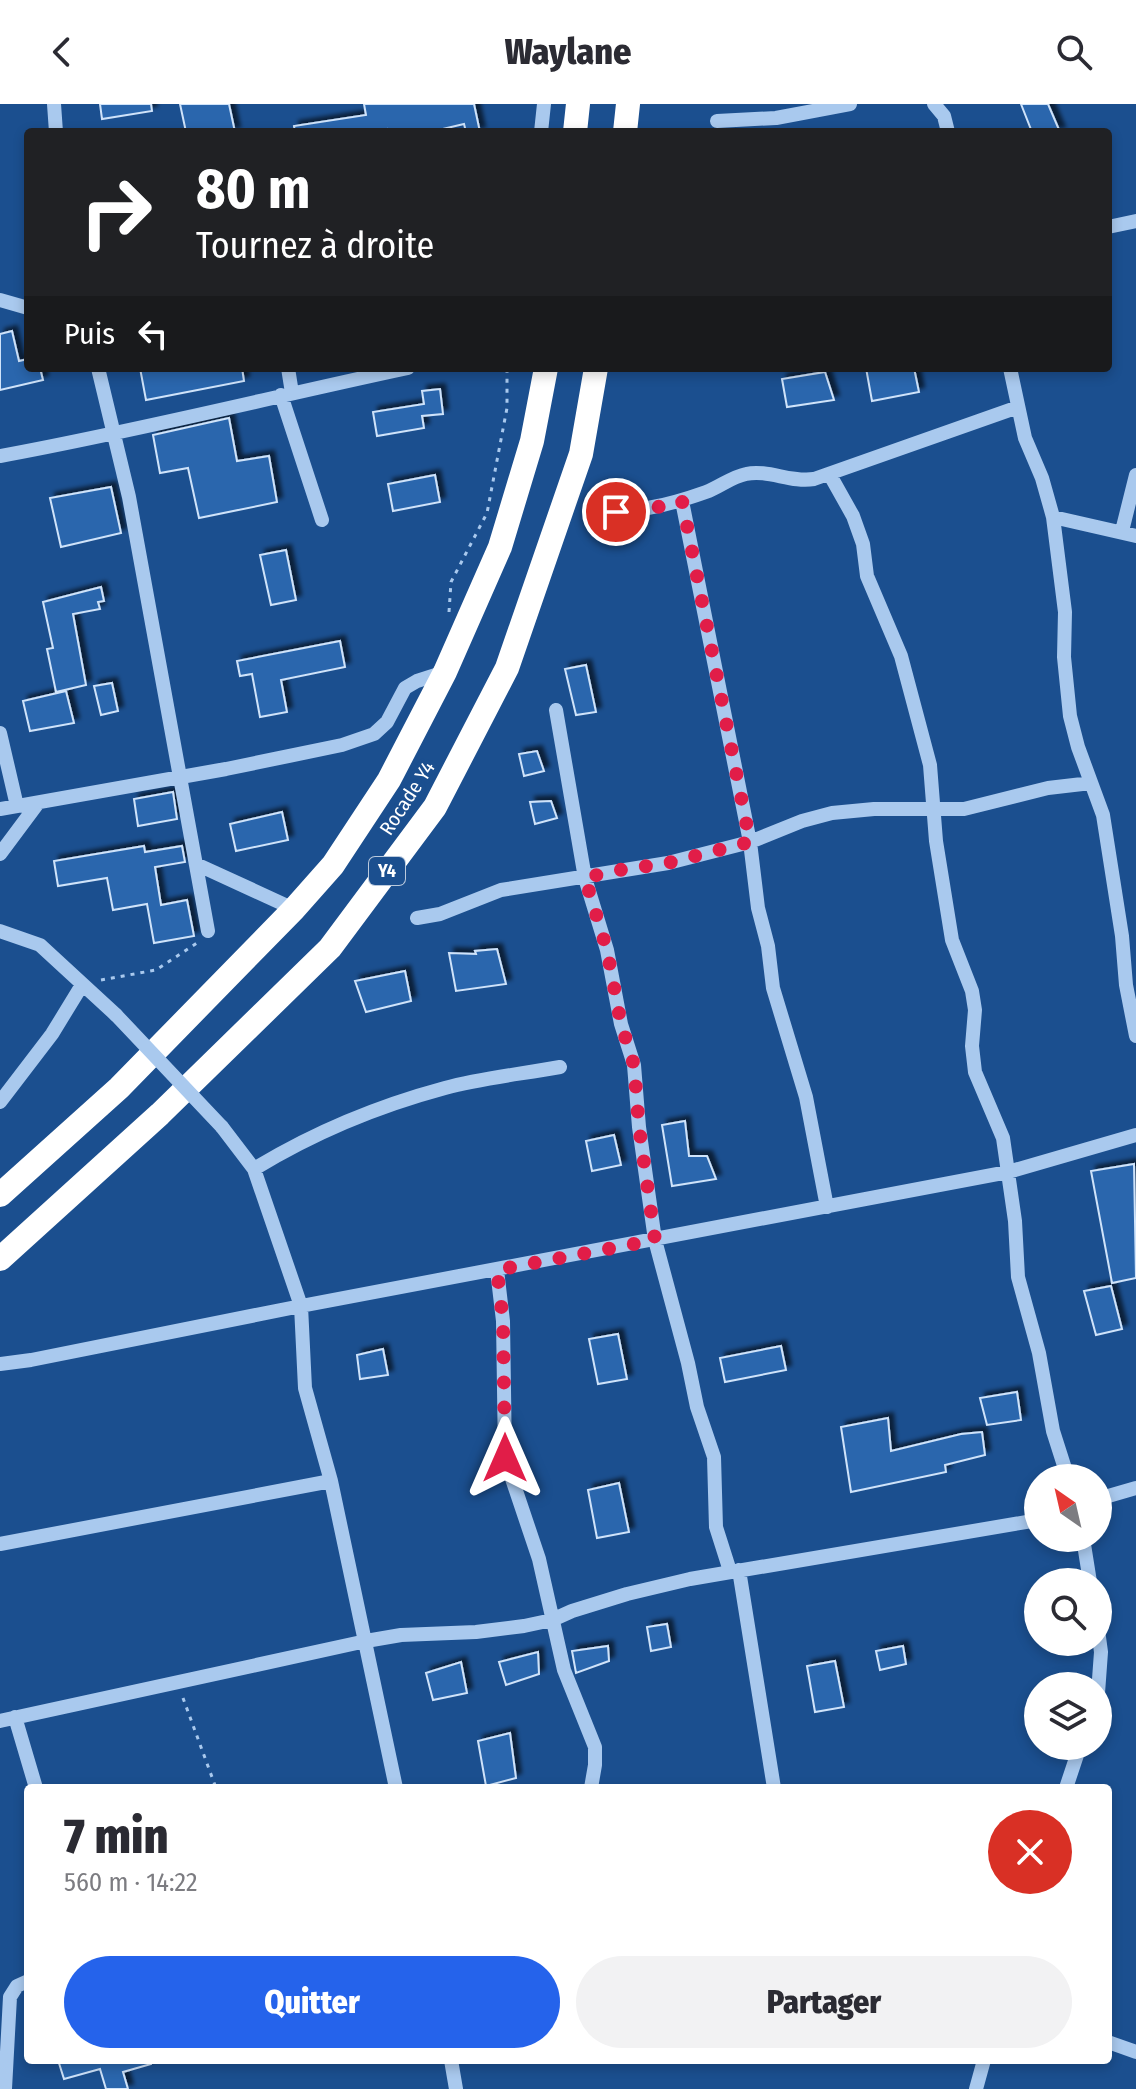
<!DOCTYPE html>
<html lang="fr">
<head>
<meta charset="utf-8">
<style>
	body { margin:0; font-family:"Fira Sans Condensed",sans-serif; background:#f2f2f3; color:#2b2b33; height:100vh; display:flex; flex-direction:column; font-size:30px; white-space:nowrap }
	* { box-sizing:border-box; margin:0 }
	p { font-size:26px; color:#7c7c81 }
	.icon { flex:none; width:44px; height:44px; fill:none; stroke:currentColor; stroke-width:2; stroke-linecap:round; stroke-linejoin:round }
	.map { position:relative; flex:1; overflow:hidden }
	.sheet { position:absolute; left:24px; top:1680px; width:1088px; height:280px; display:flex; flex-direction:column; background:#fff; border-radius:8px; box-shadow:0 4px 12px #0003 }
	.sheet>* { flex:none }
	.banner { position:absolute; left:24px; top:24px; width:1088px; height:244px; border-radius:8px; box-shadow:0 4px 12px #0003; background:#202124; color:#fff; overflow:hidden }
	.needle { width:52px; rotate:326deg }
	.fabs { position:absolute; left:1024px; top:1360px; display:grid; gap:16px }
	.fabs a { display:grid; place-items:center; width:88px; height:88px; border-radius:50%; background:#fff; box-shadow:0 4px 12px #0003; font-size:40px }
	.pin { position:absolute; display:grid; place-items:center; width:68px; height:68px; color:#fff; margin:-34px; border:4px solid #fff; border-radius:50%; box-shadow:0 2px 8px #0007 }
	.me { position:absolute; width:88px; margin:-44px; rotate:0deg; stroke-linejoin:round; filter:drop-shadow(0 0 6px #0008) }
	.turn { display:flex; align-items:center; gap:28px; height:168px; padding:0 40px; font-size:36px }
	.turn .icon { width:104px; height:104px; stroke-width:2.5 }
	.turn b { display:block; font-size:56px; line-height:68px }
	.then { display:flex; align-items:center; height:76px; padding:0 40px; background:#0003; gap:16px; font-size:30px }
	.round { display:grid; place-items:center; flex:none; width:84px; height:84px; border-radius:42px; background:#f2f2f3 }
	.overview { display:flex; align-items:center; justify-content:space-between; height:136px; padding:0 40px }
	h1 { font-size:48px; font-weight:800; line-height:60px }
	.cta { display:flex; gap:16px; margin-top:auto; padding:16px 40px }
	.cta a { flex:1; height:92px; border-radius:48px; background:#2563eb; color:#fff; font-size:32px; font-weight:800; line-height:92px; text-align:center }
	.cta a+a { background:#f2f2f3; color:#2b2b33 }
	header { display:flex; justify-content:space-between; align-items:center; height:104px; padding:0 40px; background:#fff; font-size:36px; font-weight:800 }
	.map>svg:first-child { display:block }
</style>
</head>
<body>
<header><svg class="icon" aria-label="back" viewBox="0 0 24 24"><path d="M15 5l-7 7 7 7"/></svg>Waylane<svg class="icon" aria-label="search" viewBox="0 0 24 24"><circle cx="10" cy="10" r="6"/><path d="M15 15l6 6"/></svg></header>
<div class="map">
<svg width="1136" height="1985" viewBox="0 0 1136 1985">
	<defs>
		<filter id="shadow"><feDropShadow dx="5" dy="-5" stdDeviation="2" flood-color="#0009"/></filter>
	</defs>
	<rect width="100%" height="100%" fill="#1b4f8f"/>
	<path fill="#2a66ad" stroke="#cfe3fa" stroke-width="2" filter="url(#shadow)" d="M100 0H151L152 7 102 15Z
		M180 0H229L235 28H186Z
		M364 0H474L480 28H466L464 20 430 28H388L387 25 374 28H295L294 22 366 11Z
		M1021 0H1048L1060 28H1032Z
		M12 227 19 257 28 255V264H40L43 276 0 286V230Z
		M140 264H242L244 277 146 296Z
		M866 264H914L919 288 872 297Z
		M825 268 834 296 787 303 782 275Z
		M440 285 443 310 422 312 424 324 377 332 373 308 424 300 422 287Z
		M229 314 237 357 269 352 277 398 199 414 188 364 160 369 153 331Z
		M435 371 440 398 393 407 388 380Z
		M111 383 121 429 61 443 50 394Z
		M286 446 296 496 271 501 260 451Z
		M101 483 104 497 98 498 100 505 73 510 86 581 56 588 47 545 53 544 43 498Z
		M340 537 345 563 281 576 287 608 260 613 252 570 240 572 237 557Z
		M586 561 596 608 576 611 565 565Z
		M112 579 118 607 101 611 94 582Z
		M66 587 74 619 30 627 23 597Z
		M537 647 544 667 524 672 519 650Z
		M173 688 177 715 138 722 134 695Z
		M551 697 557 714 535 720 530 698Z
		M282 708 288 736 236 747 230 720Z
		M144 742 145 748 182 742 185 758 155 763 161 801 187 796 194 832 154 839 147 800 113 806 107 774 58 782 54 757Z
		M497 845 506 880 456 887 449 849 476 850 475 847Z
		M405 867 411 897 366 908 355 877Z
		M685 1017 689 1052H707L716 1075 672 1082 662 1021Z
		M614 1031 621 1061 592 1067 586 1037Z
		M1134 1060 1136 1174 1112 1179 1091 1067Z
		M1111 1182 1122 1225 1096 1231 1084 1187Z
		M618 1230 627 1275 598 1280 589 1235Z
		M781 1242 786 1266 725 1278 720 1254Z
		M383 1245 388 1271 360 1275 357 1251Z
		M1017 1288 1021 1316 987 1321 980 1294Z
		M888 1314 891 1347 961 1330 982 1328 985 1351 945 1361 946 1368 851 1388 841 1323Z
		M619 1379 629 1428 597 1434 588 1386Z
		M667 1520 671 1543 651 1547 647 1523Z
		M608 1542 609 1557 576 1569 572 1547Z
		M903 1542 906 1560 880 1566 876 1547Z
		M538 1548 539 1570 506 1581 499 1558Z
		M835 1557 844 1603 815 1608 807 1562Z
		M461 1558 467 1589 433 1596 426 1569Z
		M510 1629 516 1674 486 1682 478 1637Z
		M58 1956H151V1960L123 1968 128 1985H106L100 1965 64 1975Z"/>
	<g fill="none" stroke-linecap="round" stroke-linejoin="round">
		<path stroke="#a9c9ee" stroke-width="3" stroke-dasharray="4 6" stroke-linecap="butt" d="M449 508 451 478 487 409 507 304V264
			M101 876 156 866 200 837
			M183 1594 216 1684"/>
		<path stroke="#a9c9ee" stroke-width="14" d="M54 0 56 28
			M934 0 944 12 948 28
			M717 17 776 14 850 0
			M541 28 544 0
			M1108 123 1136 117
			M0 196 28 204
			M98 264 129 393 208 827
			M288 264 292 289
			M1010 264 1025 334 1042 374 1053 413 1065 508 1064 553 1070 612 1078 643 1103 711 1122 832 1126 881 1136 932
			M281 291 322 416
			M0 352C137 327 272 293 408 264
			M830 371 853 412 863 440 867 472 901 552 930 661 936 737 952 836 972 887 975 906 972 942 975 968 1003 1034 1015 1117 1018 1173 1039 1249 1053 1327 1068 1374
			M682 397 750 738 758 804 768 842 773 884 806 993 827 1103
			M590 409C638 407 661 404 706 388 720 383 731 373 746 370 768 365 791 379 814 375L1018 303
			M1053 413 1136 432
			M1122 427 1136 371
			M556 606 585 774 607 846 621 920 634 961 639 1023 655 1136 688 1259 697 1303 714 1353 716 1423 730 1467
			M0 629 17 702
			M0 705 226 665 342 641 374 630 387 618 405 584 417 577 445 568
			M0 750 38 699
			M196 760 294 805
			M417 814 440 810 501 786 668 759 750 738 802 717 832 709 874 705H964L1048 684 1091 679
			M0 827 40 841 116 911
			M0 998 52 930 82 881
			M222 1023 254 1065 301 1202 305 1284 331 1377 396 1684
			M254 1065C313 1029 378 1002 445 984 482 974 522 970 560 963
			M497 1166 503 1217 505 1354 539 1455 564 1566 595 1643V1661L591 1684
			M0 1260 31 1256 301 1202 1008 1068 1136 1031
			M1098 1395 1136 1384
			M1083 1434 1090 1478
			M0 1440 331 1377
			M739 1466 774 1684
			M1098 1526 1101 1548 1098 1589
			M15 1613 36 1684
			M0 1617 366 1537 401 1531 476 1528 524 1522 552 1516 572 1507 627 1490 690 1475 1038 1416
			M1066 1684 1080 1642
			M1108 1938 1136 1948
			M451 1956 456 1985
			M5 1985 10 1893 17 1882 28 1877
			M976 1985 984 1956"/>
		<path stroke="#fff" stroke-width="24" d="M575 28 578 0
			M625 28 628 0
			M0 1091 119 984 294 805 333 761 389 676 445 568 500 443 532 337 546 264
			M0 1155 160 1010 330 844 435 703 507 564 581 350 596 264"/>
		<path stroke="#a9c9ee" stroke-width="14" d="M116 911 222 1023"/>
	</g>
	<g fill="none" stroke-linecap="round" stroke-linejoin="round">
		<path stroke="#e11d48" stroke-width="14" stroke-dasharray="0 25.2" d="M505 1354 503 1217 497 1166 655 1136 639 1023 634 961 621 920 607 846 585 774 613 767 668 759 750 738 682 397 642 407 616 408"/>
	</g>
	<g text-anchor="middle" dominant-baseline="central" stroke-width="8" stroke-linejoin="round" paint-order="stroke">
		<rect fill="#1b4f8f" stroke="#bbcadd" stroke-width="2" x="369" y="753" width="36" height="28" rx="6"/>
		<g font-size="18" font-weight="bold" fill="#fff">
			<text x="387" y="767">Y4</text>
		</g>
		<g font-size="20" fill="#fff" stroke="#1b4f8f">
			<text transform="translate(407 694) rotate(-57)">Rocade Y4</text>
		</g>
	</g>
</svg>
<div class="fabs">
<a><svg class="needle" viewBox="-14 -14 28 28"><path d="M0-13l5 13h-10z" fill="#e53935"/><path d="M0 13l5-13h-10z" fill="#7c7c81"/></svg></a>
<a><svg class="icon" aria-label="search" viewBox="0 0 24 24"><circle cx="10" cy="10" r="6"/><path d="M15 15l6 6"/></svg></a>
<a><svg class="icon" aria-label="layers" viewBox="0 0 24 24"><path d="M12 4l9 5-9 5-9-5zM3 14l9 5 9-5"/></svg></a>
</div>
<div class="pin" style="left:616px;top:408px;background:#d93025"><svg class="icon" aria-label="arrive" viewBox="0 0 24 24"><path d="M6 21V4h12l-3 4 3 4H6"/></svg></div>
<svg class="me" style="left:505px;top:1354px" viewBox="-20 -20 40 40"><path d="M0-17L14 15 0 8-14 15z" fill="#e11d48" stroke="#fff" stroke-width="4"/></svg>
<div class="banner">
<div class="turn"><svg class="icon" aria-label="right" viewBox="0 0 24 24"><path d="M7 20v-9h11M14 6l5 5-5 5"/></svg><div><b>80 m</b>Tournez à droite</div></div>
<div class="then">Puis<svg class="icon" aria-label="left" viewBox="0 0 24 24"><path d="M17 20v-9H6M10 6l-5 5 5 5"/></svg></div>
</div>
<section class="sheet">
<div class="overview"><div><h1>7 min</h1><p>560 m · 14:22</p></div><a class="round" style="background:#d93025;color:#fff"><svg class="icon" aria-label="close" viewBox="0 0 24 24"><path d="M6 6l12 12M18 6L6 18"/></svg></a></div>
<div class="cta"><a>Quitter</a><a>Partager</a></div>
</section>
</div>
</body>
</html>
